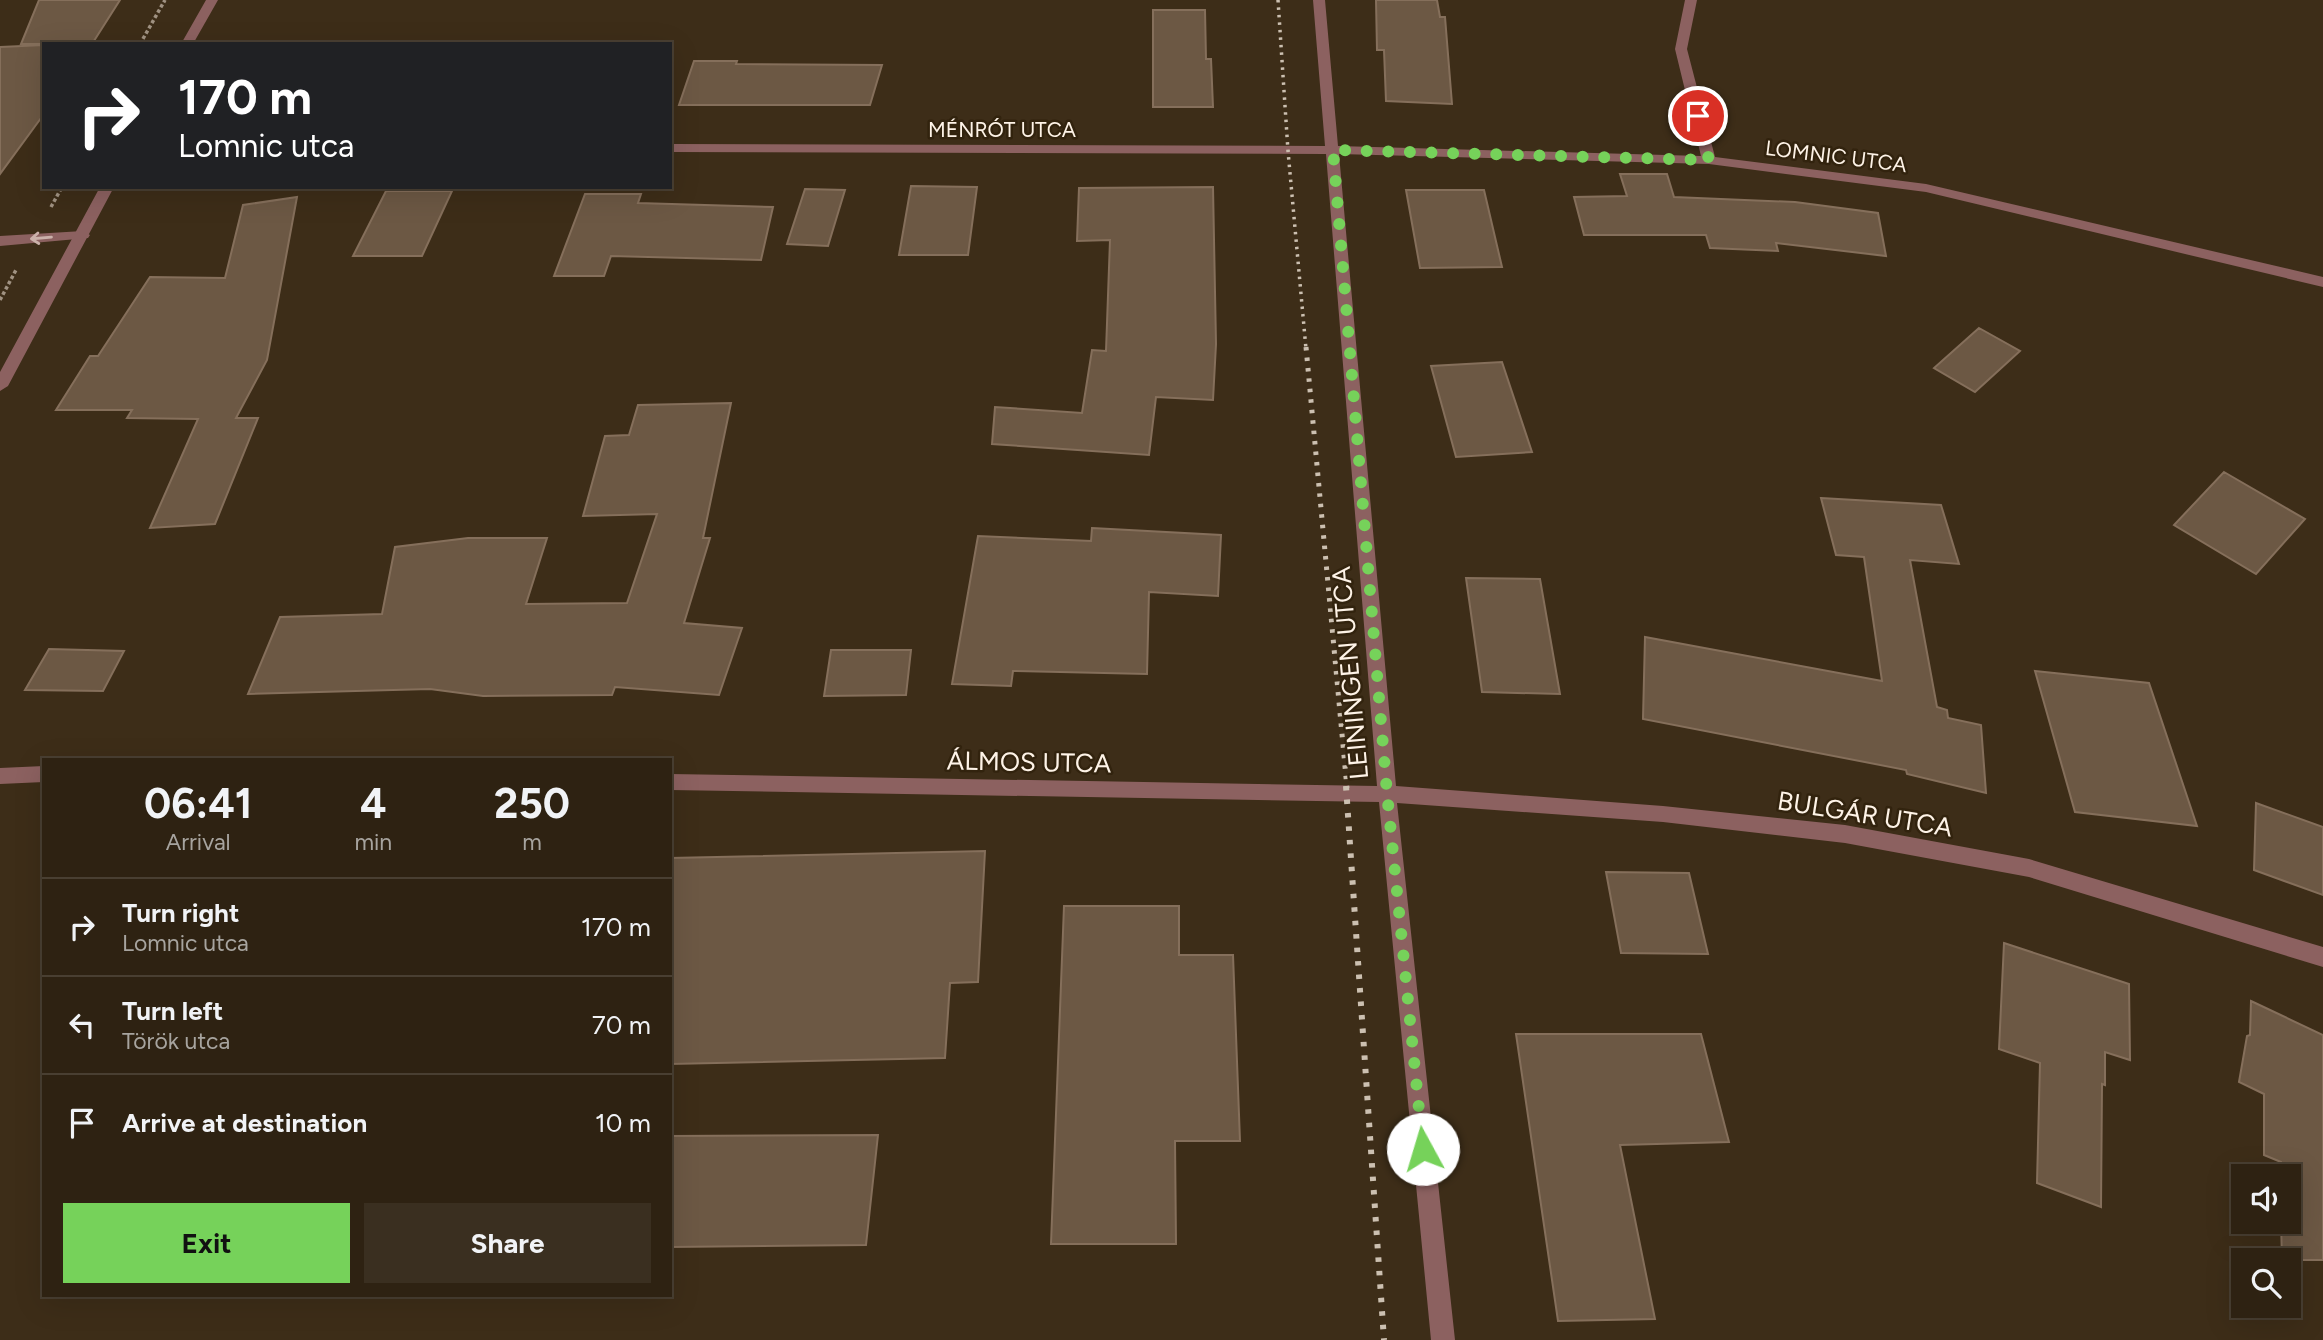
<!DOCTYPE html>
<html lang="en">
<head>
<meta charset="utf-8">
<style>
	body { margin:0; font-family:Figtree,sans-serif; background:#3a2f20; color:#f1f3f6; height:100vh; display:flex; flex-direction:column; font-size:26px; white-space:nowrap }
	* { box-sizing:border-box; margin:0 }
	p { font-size:23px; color:#a7a49f }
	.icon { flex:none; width:38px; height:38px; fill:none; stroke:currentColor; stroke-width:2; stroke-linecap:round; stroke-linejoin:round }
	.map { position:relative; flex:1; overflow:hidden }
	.panel { position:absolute; left:42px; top:758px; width:630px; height:539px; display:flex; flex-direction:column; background:#2e2212; border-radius:0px; box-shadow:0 7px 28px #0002,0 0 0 2px #493f32 }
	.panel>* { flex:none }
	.hud { position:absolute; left:42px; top:42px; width:630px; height:147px; border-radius:0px; box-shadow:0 7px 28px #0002,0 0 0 2px #493f32; background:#202124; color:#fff; overflow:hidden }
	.controls { position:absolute; left:2231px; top:1164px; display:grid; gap:14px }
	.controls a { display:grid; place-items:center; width:70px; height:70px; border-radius:0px; background:#2e2212; box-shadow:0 7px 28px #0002,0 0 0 2px #493f32; font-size:35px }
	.pin { position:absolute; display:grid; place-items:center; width:60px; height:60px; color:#fff; margin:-30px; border:4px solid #fff; border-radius:50%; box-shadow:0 2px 7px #0007 }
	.me { position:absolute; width:77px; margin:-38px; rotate:354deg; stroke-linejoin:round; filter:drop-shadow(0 0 5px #0008) }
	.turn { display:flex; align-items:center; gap:24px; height:147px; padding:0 21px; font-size:32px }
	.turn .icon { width:91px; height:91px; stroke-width:2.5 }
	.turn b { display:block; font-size:49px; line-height:60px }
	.eta { display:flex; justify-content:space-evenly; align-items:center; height:119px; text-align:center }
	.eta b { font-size:42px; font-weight:700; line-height:49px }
	.button { display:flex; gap:14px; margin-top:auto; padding:14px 21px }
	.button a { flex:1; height:80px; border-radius:0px; background:#76d25a; color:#111; font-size:28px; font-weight:700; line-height:80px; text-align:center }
	.button a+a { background:#3a2f20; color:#f1f3f6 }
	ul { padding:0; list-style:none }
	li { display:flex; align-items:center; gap:21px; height:98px; padding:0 21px; border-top:2px solid #493f32 }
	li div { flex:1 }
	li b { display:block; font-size:26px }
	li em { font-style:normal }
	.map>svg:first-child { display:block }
</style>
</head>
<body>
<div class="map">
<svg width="2323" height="1340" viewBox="0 0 2323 1340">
	<rect width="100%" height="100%" fill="#3d2d18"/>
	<path fill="#6c5844" stroke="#856f5b" stroke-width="2" d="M39 0H120L92 44H21Z
		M1376 0H1437L1440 17H1445L1452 104 1386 101 1384 50H1377Z
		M1153 10H1205L1206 59H1211L1213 107H1153Z
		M44 45V114L0 174V47Z
		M694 61H737L736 64 882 65 870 105H679Z
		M1620 174H1667L1674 197 1795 202 1878 213 1886 256 1776 243 1778 251 1710 248 1706 235H1584L1574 197 1627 196Z
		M911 186 977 187 968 255H899Z
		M1213 187 1216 344 1213 400 1156 397 1149 455 992 444 995 407 1082 413 1092 350 1106 351 1110 240 1077 241 1079 188Z
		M805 189 845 190 828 246 787 244Z
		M1406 190H1484L1502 267 1420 268Z
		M386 191H452L422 256H353Z
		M585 194H641L638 203 773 207 761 260 611 256 604 276H554Z
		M297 197 267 360 236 418H258L215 524 150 528 198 419 127 418 132 410H56L90 356H98L150 277 225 278 243 205Z
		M1979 328 2020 351 1975 392 1934 368Z
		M1502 362 1532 452 1456 457 1431 366Z
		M731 403 703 538H710L684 623 742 628 719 695 615 687 612 695 483 696 430 689 248 694 280 617 382 614 395 547 468 538H547L526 604 627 603 657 514 583 516 605 436 629 435 638 405Z
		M2224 472 2305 519 2256 574 2174 525Z
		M1821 498 1941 505 1959 564 1910 560 1937 707 1947 710 1948 718 1981 725 1986 793 1907 774 1906 770 1643 719 1645 637 1882 681 1864 557 1836 555Z
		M1092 528 1221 535 1218 596 1149 592 1147 674 1013 671 1011 686 952 684 978 536 1091 541Z
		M1466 578 1540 579 1560 694 1482 692Z
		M49 649 124 651 103 691 25 690Z
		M831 650H911L906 695 824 696Z
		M2035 671 2149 683 2197 826 2075 812Z
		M2256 803 2323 827V895L2254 870Z
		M985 851 978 982 950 983 945 1058 670 1064V858Z
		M1606 872 1689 873 1708 954 1621 953Z
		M1064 906H1179V955H1233L1240 1141H1175L1176 1244H1051Z
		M2004 943 2129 984 2130 1060 2105 1052V1085L2102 1084 2101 1207 2037 1183 2040 1063 1999 1049Z
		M2251 1001 2323 1035V1260H2282L2281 1222H2289V1176H2281V1162L2264 1155V1094L2239 1082 2247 1036 2250 1035Z
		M1516 1034H1701L1729 1142 1620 1145 1655 1319 1558 1321Z
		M878 1135 866 1245 670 1247V1136Z"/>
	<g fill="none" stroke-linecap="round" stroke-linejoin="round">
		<path stroke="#a09282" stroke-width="3.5" stroke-dasharray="3.5 2.5" stroke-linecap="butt" d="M140 44 165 0
			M51 207 62 187
			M0 300 16 270"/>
		<path fill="#8c6160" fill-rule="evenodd" d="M1313 0H1325L1338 146 1701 156 1675 49 1685 0H1697L1687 49 1715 157 1926 184 2323 277V287L1926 192 1709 164 1339 154 1396 786 1663 806 1845 825 2029 859 2323 947V967L2029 877 1845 843 1663 822 1397 803 1455 1340H1431L1379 802 670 790V774L1377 786 1326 154 670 152V144L1325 146Z
			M83 231 90 235 88 238 0 246V236Z
			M44 766V782L0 784V768Z"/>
		<path fill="#8c6160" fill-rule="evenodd" d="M206 0H218L193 44H181Z
			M100 187H114L8 386 0 391V372Z"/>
		<path stroke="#ccc0b1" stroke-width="3.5" stroke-dasharray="2.5 5" stroke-linecap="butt" d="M1278 0 1288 151 1306 349"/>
		<path stroke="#ccc0b1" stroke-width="5" stroke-dasharray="3.5 7" stroke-linecap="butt" d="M1306 347 1347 788"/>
		<path stroke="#ccc0b1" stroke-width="6" stroke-dasharray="4.5 9" stroke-linecap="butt" d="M1346 786 1384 1340"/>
	</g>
	<defs><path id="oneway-shaft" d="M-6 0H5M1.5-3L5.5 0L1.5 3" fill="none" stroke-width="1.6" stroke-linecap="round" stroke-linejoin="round" transform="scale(1.75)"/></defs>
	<use stroke="#cbb1aa" href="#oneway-shaft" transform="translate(41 238) rotate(175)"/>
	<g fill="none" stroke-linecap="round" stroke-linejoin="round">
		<path stroke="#76d25a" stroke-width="12" stroke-dasharray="0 21.6" d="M1423 1149 1387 793 1333 150 1709 160 1698 116"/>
	</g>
	<g text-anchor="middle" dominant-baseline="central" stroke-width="5" stroke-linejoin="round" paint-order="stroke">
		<g font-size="21" fill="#fef3e7" stroke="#32230e">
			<text x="1002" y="129">MÉNRÓT UTCA</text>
			<text transform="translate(1836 156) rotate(7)">LOMNIC UTCA</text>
		</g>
		<g font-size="26" fill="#fef3e7" stroke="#32230e">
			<text transform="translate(1350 673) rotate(-95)">LEININGEN UTCA</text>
			<text transform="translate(1029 762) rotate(1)">ÁLMOS UTCA</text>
			<text transform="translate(1865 814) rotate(9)">BULGÁR UTCA</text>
		</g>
	</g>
</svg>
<div class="controls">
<a><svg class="icon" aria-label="sound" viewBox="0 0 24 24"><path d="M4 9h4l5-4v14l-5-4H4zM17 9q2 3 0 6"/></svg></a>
<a><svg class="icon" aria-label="search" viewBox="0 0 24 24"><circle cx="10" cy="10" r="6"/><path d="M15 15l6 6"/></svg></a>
</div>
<div class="pin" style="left:1698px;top:116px;background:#d93025"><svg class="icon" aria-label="arrive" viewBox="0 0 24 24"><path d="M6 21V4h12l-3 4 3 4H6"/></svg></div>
<svg class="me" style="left:1423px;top:1149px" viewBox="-20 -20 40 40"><circle r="19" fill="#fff"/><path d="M0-13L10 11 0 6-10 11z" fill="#76d25a"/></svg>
<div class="hud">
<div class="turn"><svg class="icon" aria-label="right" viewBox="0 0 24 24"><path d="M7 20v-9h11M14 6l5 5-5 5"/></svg><div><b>170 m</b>Lomnic utca</div></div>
</div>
<section class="panel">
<div class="eta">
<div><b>06:41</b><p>Arrival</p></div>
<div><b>4</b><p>min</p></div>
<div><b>250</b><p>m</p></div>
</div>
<ul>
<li><svg class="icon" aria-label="right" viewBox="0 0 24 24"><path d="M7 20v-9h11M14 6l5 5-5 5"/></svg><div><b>Turn right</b><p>Lomnic utca</p></div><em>170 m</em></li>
<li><svg class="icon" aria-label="left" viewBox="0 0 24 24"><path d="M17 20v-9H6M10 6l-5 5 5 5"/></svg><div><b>Turn left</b><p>Török utca</p></div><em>70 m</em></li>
<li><svg class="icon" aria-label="arrive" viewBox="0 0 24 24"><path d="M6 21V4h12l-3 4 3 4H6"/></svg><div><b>Arrive at destination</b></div><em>10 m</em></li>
</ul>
<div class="button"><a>Exit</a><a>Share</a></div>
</section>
</div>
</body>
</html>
